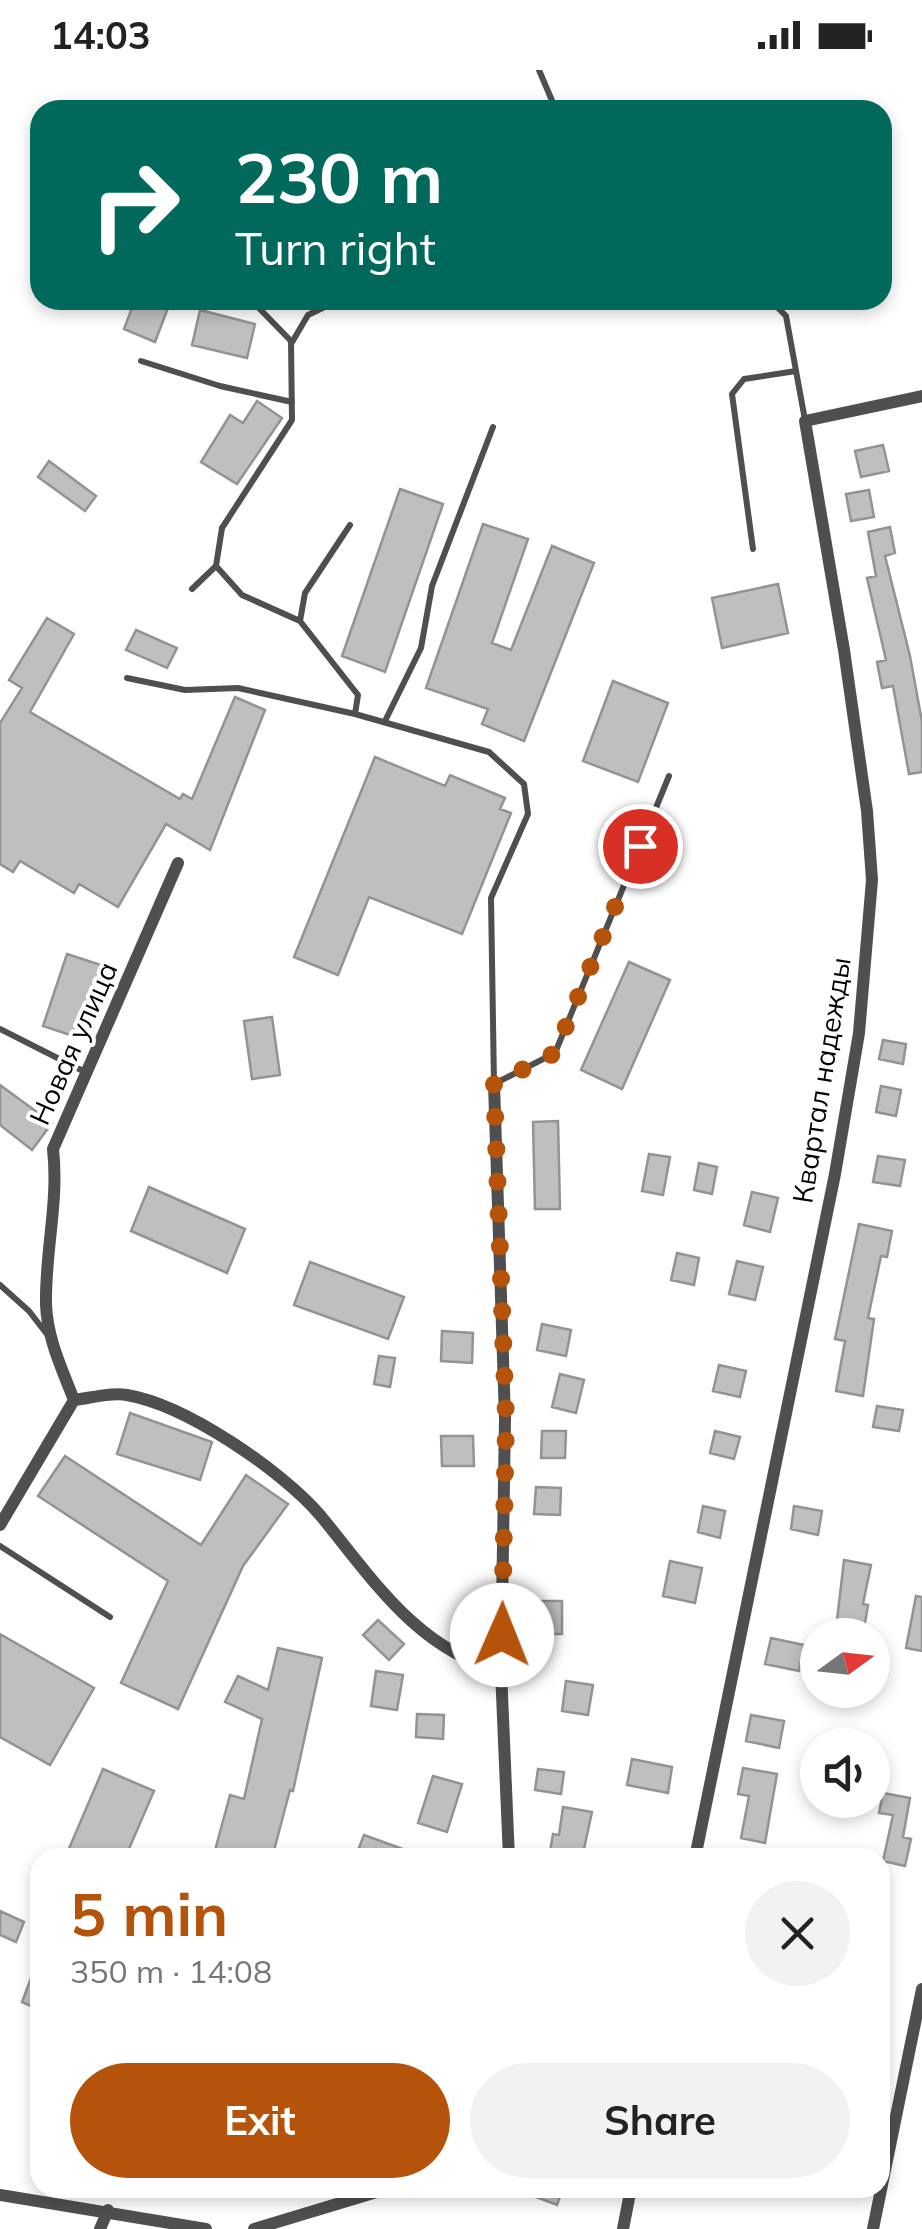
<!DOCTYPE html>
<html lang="en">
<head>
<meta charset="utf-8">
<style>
	body { margin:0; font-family:Mulish,sans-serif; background:#f2f2f2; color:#222; height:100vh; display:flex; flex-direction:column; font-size:38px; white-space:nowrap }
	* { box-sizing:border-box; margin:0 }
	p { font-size:32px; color:#767676 }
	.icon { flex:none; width:55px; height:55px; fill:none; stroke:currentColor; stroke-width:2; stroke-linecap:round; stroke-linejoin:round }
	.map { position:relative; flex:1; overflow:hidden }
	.side { position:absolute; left:30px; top:1778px; width:860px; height:350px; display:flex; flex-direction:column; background:#fff; border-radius:30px; box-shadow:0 5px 15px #0003 }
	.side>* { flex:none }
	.hud { position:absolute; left:30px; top:30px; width:862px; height:210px; border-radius:30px; box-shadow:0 5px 15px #0003; background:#00695c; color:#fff; overflow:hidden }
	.needle { width:65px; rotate:75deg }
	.buttons { position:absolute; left:800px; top:1548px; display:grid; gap:20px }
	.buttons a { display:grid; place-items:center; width:90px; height:90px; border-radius:50%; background:#fff; box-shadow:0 5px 15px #0003; font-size:50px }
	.pin { position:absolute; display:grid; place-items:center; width:85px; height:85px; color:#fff; margin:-42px; border:5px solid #fff; border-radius:50%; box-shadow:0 2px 10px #0007 }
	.me { position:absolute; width:110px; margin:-55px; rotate:1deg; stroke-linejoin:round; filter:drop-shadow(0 0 8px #0008) }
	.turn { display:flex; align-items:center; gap:35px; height:210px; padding:0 40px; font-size:45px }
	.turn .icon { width:130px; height:130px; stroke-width:2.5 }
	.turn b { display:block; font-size:70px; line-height:85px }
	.round { display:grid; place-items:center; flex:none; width:105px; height:105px; border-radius:52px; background:#f2f2f2 }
	.overview { display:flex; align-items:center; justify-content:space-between; height:170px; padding:0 40px }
	h1 { font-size:60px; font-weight:700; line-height:75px; color:#b45309 }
	.cta { display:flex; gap:20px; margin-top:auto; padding:20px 40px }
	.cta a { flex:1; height:115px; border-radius:60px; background:#b45309; color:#fff; font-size:40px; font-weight:700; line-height:115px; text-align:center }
	.cta a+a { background:#f2f2f2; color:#222 }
	.status { display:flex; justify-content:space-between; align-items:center; height:70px; padding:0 50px; background:#fff; direction:ltr }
	.status svg { height:28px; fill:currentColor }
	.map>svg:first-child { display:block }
</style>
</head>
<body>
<div class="status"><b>14:03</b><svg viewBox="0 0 49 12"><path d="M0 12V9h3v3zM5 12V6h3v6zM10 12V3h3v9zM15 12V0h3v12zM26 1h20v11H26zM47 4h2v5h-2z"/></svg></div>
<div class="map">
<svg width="922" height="2159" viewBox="0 0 922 2159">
	<rect width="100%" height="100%" fill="#fff"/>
	<path fill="#bfbfbf" stroke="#939393" stroke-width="2.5" d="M135 230H171L155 272 124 259Z
		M200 240 255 254 247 288 192 275Z
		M257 331 282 348 237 414 201 392 230 345 243 353Z
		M883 375 889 401 861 407 855 381Z
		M49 391 96 426 85 441 38 407Z
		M400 419 443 434 385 602 342 586Z
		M869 420 874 447 851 451 846 424Z
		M483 454 528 469 492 573 511 580 552 476 594 493 524 671 482 654 488 639 426 618Z
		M890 457 895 483 885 486 910 586 922 652V702L909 704 893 616 882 618 877 592 886 590 867 508 876 506 868 462Z
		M778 514 788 563 722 578 712 528Z
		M47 548 74 564 30 642 180 729 183 724 192 729 235 627 265 640 210 780 166 754 118 837 79 814 74 823 20 791 13 802 0 794V653L22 618 9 610Z
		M136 560 177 578 167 598 126 580Z
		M613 611 668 633 638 712 583 691Z
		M375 687 445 716 450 705 505 728 500 739 511 743 462 864 369 827 338 905 294 887Z
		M67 884 104 896 79 968 43 956Z
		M629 892 670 910 622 1019 581 1000Z
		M272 947 280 1005 252 1009 244 951Z
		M883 970 906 974 903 994 879 989Z
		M0 1015 52 1053 32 1080 0 1055Z
		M881 1016 901 1020 896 1046 876 1042Z
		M558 1051 560 1139H535L533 1052Z
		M649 1084 670 1087 663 1125 642 1121Z
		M878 1086 905 1090 900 1116 873 1112Z
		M699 1093 717 1097 712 1124 694 1120Z
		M149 1117 245 1159 227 1203 131 1161Z
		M752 1122 778 1128 770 1162 744 1155Z
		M859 1154 892 1161 887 1187 881 1186 868 1248 874 1249 863 1326 836 1321 845 1271 835 1269Z
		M677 1183 699 1188 694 1215 671 1210Z
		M737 1191 763 1197 755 1230 729 1224Z
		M310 1192 404 1227 388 1269 294 1235Z
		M542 1254 571 1260 566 1286 537 1280Z
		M442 1261 473 1263 472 1293 441 1291Z
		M379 1286 395 1288 390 1317 374 1314Z
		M719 1295 746 1301 740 1327 713 1321Z
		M560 1304 584 1310 576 1343 552 1337Z
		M877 1336 903 1340 899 1361 873 1357Z
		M130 1343 212 1372 200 1410 117 1384Z
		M542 1361H566L565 1388H541Z
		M715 1361 740 1367 734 1389 710 1383Z
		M441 1366H473L474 1396H442Z
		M65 1386 201 1475 246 1405 288 1434 243 1496 178 1639 121 1613 168 1511 38 1426Z
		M536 1417 561 1418 560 1445 534 1444Z
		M703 1436 725 1441 720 1468 698 1462Z
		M794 1436 822 1441 818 1465 791 1459Z
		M844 1490 871 1495 863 1534 868 1535 863 1565 836 1559Z
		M670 1491 702 1498 695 1533 663 1526Z
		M916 1526 922 1527V1581L906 1578Z
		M532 1531H562V1564H531Z
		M378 1550 404 1574 389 1590 363 1565Z
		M0 1564 94 1618 50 1695 0 1667Z
		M771 1568 804 1575 799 1601 765 1594Z
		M278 1578 322 1588 293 1721 290 1720 272 1788H213L230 1725 244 1729 262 1649 225 1632 238 1606 268 1620Z
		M376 1601 403 1605 397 1640 371 1636Z
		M566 1611 593 1615 588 1645 562 1641Z
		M417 1644 444 1645 443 1669 416 1667Z
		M751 1645 784 1651 779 1678 746 1671Z
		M632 1689 672 1697 668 1723 627 1715Z
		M743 1698 777 1704 765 1773 741 1768 749 1726 738 1724Z
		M103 1699 154 1721 125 1788H65Z
		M538 1699 564 1702 561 1724 535 1720Z
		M433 1706 462 1714 447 1762 418 1753Z
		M883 1723 910 1728 903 1767 911 1769 905 1796 883 1791 893 1745 879 1743Z
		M563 1737 592 1742 582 1788H549L553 1764 559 1765Z
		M364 1765 422 1786 421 1788H355Z
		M0 1841 24 1852 16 1872 0 1865Z
		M39 1887H40V1940L22 1932Z
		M512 2118H563L557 2135Z"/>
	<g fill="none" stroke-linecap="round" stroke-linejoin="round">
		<path stroke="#4f4f4f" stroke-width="6" d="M539 0 556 40
			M251 230 291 271 292 350 222 458 216 496 242 525 300 551 358 625 355 644 489 682 524 714 528 744 491 828 494 1014 555 983 669 706
			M770 230 786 246 805 350
			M291 274 308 245 339 230
			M141 291 220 316 292 332
			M753 479 732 324 744 309 796 301
			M192 519 216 496
			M300 551 305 523 350 455
			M127 608 185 620 238 618 355 644
			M385 651 421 578 432 516 493 357
			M0 959 87 1003
			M0 1215 29 1241 46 1263
			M0 1476 110 1547"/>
		<path stroke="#4f4f4f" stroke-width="12" d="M494 1014 505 1349 501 1601 509 1788
			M74 1330C91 1328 111 1322 127 1325 186 1335 281 1400 320 1445 372 1508 417 1580 501 1601
			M0 1455 74 1330C62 1299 47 1268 46 1234 45 1181 59 1132 53 1079L178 793
			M695 1788 835 1104 859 963 872 810 867 741 844 580 805 351 922 326
			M0 2125 206 2159
			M100 2159 108 2140
			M254 2159 390 2118
			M623 2159 631 2118
			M873 2159 922 1919"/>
	</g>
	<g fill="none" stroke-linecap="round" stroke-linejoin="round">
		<path stroke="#b45309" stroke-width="18" stroke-dasharray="0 32.4" d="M502 1565 506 1349 494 1014 555 983 640 776"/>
	</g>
	<g text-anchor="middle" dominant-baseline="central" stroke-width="8" stroke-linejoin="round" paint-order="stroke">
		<g font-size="28" fill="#000" stroke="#fff">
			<text transform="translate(73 973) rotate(-66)">Новая улица</text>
			<text transform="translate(821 1010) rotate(-81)">Квартал надежды</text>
		</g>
	</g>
</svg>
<div class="buttons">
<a><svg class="needle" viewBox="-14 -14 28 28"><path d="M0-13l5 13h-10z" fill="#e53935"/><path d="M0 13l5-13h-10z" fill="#767676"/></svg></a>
<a><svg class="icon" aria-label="sound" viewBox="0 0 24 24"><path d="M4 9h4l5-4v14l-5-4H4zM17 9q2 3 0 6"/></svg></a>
</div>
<div class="pin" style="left:640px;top:776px;background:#d93025"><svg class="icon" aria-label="arrive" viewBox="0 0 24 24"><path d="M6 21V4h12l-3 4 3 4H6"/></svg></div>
<svg class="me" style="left:502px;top:1565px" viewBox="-20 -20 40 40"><circle r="19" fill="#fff"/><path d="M0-13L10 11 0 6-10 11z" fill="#b45309"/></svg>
<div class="hud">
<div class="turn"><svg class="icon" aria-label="right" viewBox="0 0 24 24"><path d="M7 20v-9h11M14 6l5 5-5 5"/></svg><div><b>230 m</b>Turn right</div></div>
</div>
<section class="side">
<div class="overview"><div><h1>5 min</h1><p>350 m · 14:08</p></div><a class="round"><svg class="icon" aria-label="close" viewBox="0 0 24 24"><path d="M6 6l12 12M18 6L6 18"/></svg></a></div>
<div class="cta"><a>Exit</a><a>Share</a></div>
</section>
</div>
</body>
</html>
